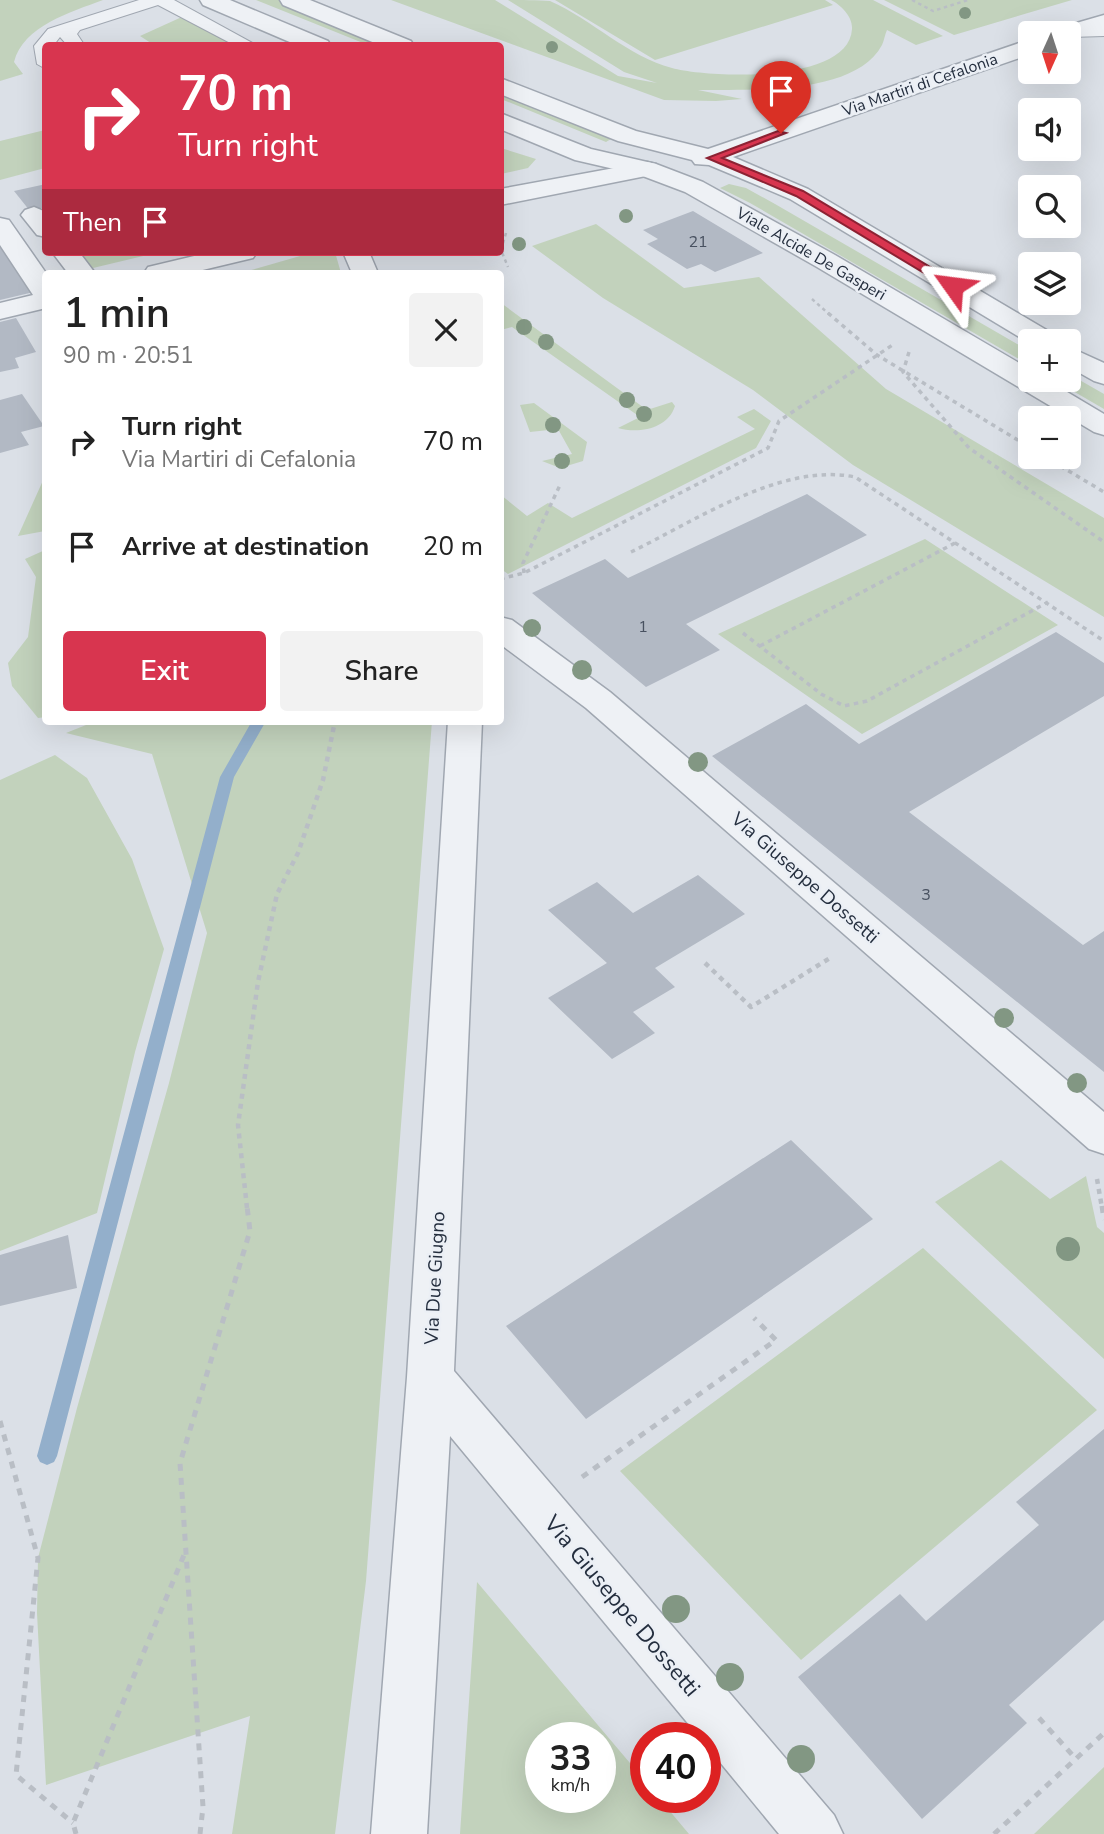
<!DOCTYPE html>
<html lang="en">
<head>
<meta charset="utf-8">
<style>
	body { margin:0; font-family:"Nunito Sans",sans-serif; background:#f2f2f2; color:#222; height:100vh; display:flex; flex-direction:column; font-size:26px; white-space:nowrap }
	* { box-sizing:border-box; margin:0 }
	p { font-size:23px; color:#767676 }
	.icon { flex:none; width:38px; height:38px; fill:none; stroke:currentColor; stroke-width:2; stroke-linecap:round; stroke-linejoin:round }
	.map { position:relative; flex:1; overflow:hidden }
	.details { position:absolute; left:42px; top:270px; width:462px; height:455px; display:flex; flex-direction:column; background:#fff; border-radius:7px; box-shadow:0 7px 28px #0002 }
	.details>* { flex:none }
	.top-card { position:absolute; left:42px; top:42px; width:462px; height:214px; border-radius:7px; box-shadow:0 7px 28px #0002; background:#d8354f; color:#fff; overflow:hidden }
	.needle { width:46px; rotate:183deg }
	.controls { position:absolute; left:1018px; top:21px; display:grid; gap:14px }
	.controls a { display:grid; place-items:center; width:63px; height:63px; border-radius:7px; background:#fff; box-shadow:0 7px 28px #0002; font-size:35px }
	.speed { position:absolute; left:525px; top:1722px; display:flex; gap:14px; font-size:35px; font-weight:700; text-align:center }
	.speed>* { display:grid; place-content:center; width:91px; height:91px; border-radius:50%; background:#fff; box-shadow:0 7px 28px #0002; line-height:1 }
	.speed small { font-size:18px; font-weight:400 }
	.speed .limit { border:10px solid #d22; background:#fff; color:#111 }
	.pin { position:absolute; display:grid; place-items:center; width:60px; height:60px; color:#fff; margin:-72px -30px; border-radius:50% 50% 50% 0; rotate:-45deg; box-shadow:0 0 7px #0007 }
	.pin .icon { rotate:45deg }
	.me { position:absolute; width:77px; margin:-38px; rotate:301deg; stroke-linejoin:round; filter:drop-shadow(0 0 5px #0008) }
	.turn { display:flex; align-items:center; gap:24px; height:147px; padding:0 21px; font-size:32px }
	.turn .icon { width:91px; height:91px; stroke-width:2.5 }
	.turn b { display:block; font-size:49px; line-height:60px }
	.then { display:flex; align-items:center; height:66px; padding:0 21px; background:#0003; gap:14px; font-size:26px }
	.round { display:grid; place-items:center; flex:none; width:74px; height:74px; border-radius:7px; background:#f2f2f2 }
	.head { display:flex; align-items:center; justify-content:space-between; height:119px; padding:0 21px }
	h1 { font-size:42px; font-weight:600; line-height:52px }
	.primary-button { display:flex; gap:14px; margin-top:auto; padding:14px 21px }
	.primary-button a { flex:1; height:80px; border-radius:7px; background:#d8354f; color:#fff; font-size:28px; font-weight:600; line-height:80px; text-align:center }
	.primary-button a+a { background:#f2f2f2; color:#222 }
	ul { padding:0; list-style:none }
	li { display:flex; align-items:center; gap:21px; height:105px; padding:0 21px }
	li div { flex:1 }
	li b { display:block; font-size:26px }
	li em { font-style:normal }
	.map>svg:first-child { display:block }
</style>
</head>
<body>
<div class="map">
<svg width="1104" height="1834" viewBox="0 0 1104 1834">
	<rect width="100%" height="100%" fill="#dbe0e7"/>
	<path fill="#c2d2bc" fill-rule="evenodd" d="M0 0H103C71 12 23 26 14 62L23 74 0 81Z
		M256 0H279L391 45H368Z
		M391 0H495L618 76 657 83 624 72 508 0C520 0 539 0 550 1 593 20 627 56 672 68 708 78 849 84 852 29 853 17 841 5 831 0H873L943 36 916 45 887 30C885 34 884 41 882 45 854 97 745 89 698 90L742 99 716 101 664 100Z
		M555 0H825L833 5 655 60Z
		M884 0H1072L954 35Z
		M184 16 239 45H154L140 36Z
		M500 89 616 136 606 142 501 99Z
		M45 130V168L0 180V141Z
		M500 148H501L536 159 528 168 501 174Z
		M729 184 746 188 775 204 1031 352V366L750 203 720 188Z
		M596 224 684 288 759 277 886 389 1104 518V617L853 465 753 390 603 298 532 246Z
		M77 252H160L93 268Z
		M314 252H335L341 273H241Z
		M501 303 647 410 672 402 675 406C668 429 638 434 618 428L640 417 512 327 501 330Z
		M1069 374 1104 394V409L1054 380H1069Z
		M534 403 587 442 583 461 560 468 542 461 572 454 558 429 530 432 520 405Z
		M754 409 771 421 756 448 508 574 501 569V495L527 516 548 503 572 518 755 429 737 417Z
		M45 476V531L18 536Z
		M925 539 1058 625 862 734 718 634Z
		M45 550 46 717 38 718 12 686 8 663 28 637 36 577 25 559Z
		M96 721H432L366 1581 335 1834H232L250 1716 46 1785 37 1613 38 1558 77 1408 169 1083 207 933 152 754 66 733Z
		M55 755 87 778 132 859 164 949 135 1052 97 1213 0 1251V780Z
		M1001 1160 1050 1199 1086 1176 1097 1227 1104 1233V1359L935 1202Z
		M923 1248 1097 1410 801 1660 620 1471Z
		M477 1582 646 1782V1797H658L689 1834H460ZM541 1738H600V1797H541Z
		M1104 1767V1834H1034Z"/>
	<g fill="none" stroke-linecap="round" stroke-linejoin="round">
		<path fill="#93afcb" fill-rule="evenodd" d="M252 721H266L234 777 57 1456 54 1462 47 1465 40 1462 37 1456 220 777Z"/>
	</g>
	<path fill="#b2b9c4" d="M46 184V207L30 211 14 191Z
		M693 211 763 253 715 272 701 264 687 269 647 244 658 239 643 230Z
		M0 238 38 291 0 300Z
		M16 318 36 352 15 358 19 368 0 372V322Z
		M22 394 44 426 21 432 29 445 0 453V400Z
		M807 494 867 535 686 624 720 650 646 687 532 593 605 559 628 578Z
		M1056 632 1104 663V696L909 812 1083 945 1104 931V1072L712 756 806 704 859 744Z
		M698 875 745 914 655 968 675 987 633 1012 655 1033 612 1059 548 998 607 963 548 910 597 882 633 913Z
		M791 1140 873 1219 586 1419 506 1326Z
		M68 1235 77 1288 0 1306V1255Z
		M1104 1429V1620L1009 1705 1027 1723 922 1819 798 1677 900 1594 926 1621 1039 1525 1016 1502Z"/>
	<g fill="none" stroke-linecap="round" stroke-linejoin="round">
		<defs>
			<path id="service" d="M139 0H174L258 46H236L158 5 80 30 77 34 85 46H68L60 37 53 46H46V69L37 64 34 46 48 29Z
				M1104 26V36L1071 37 1069 33 1062 32 1071 27Z"/>
			<path id="minor" d="M647 162 656 164 659 169 656 174 500 205V189Z
				M34 207 46 212V237L37 235 21 215 25 210Z
				M0 218 9 220 46 273V308L0 319V303L33 295 0 245Z
				M52 252H79L95 273H68Z
				M211 252H257L253 258 190 273H144L148 267Z
				M343 252H369L378 273H352Z
				M500 617 512 620 610 692 1104 1112V1154L1089 1149 586 708 500 644Z
				M448 721H482L454 1371 834 1815 843 1834H779L705 1744V1738H700L450 1436 427 1834H371L407 1377Z"/>
			<path id="tertiary" d="M200 0H230L328 41 331 46H299L203 5Z
				M280 0H310L411 41 414 46H382L283 5Z
				M1104 15V29L1069 39V33H1056L1059 28Z
				M1031 39V54L733 157 808 189 1055 335 1059 341H1031V344L790 199 709 165 695 164 692 160 618 141 500 94V78L636 131 708 149Z
				M500 113 591 149 656 164 703 182 835 255 1031 370V380H1047L1104 414V435L1094 432 817 267 685 192 640 175 575 160 500 129Z
				M1069 347 1104 363V384L1094 381 1069 367Z"/>
		</defs>
		<use href="#service" stroke="#a0a7b1" stroke-width="2"/>
		<use href="#minor" stroke="#a0a7b1" stroke-width="3"/>
		<use href="#tertiary" stroke="#a0a7b1" stroke-width="3"/>
		<path stroke="#b9bec5" stroke-width="2.5" stroke-dasharray="3.5 3.5" stroke-linecap="butt" d="M912 0 933 11 968 0
			M506 233 501 250 508 267
			M812 299 830 315"/>
		<path stroke="#b9bec5" stroke-width="3.5" stroke-dasharray="4.5 4.5" stroke-linecap="butt" d="M828 313 877 355 1031 448
			M909 352 903 372 969 448 1104 542
			M1045 457 1104 492
			M631 552C695 521 782 462 855 477L1104 641
			M524 573 523 563 561 483
			M500 579 524 573 768 448 779 421 894 344
			M743 633 821 694 844 706 867 701 1048 602
			M760 646 955 543"/>
		<path stroke="#b9bec5" stroke-width="4.5" stroke-dasharray="5 5" stroke-linecap="butt" d="M705 963 751 1007 830 958
			M1097 1179 1102 1208
			M247 1208 238 1125 258 982 277 894 298 853 323 780 335 721"/>
		<path stroke="#b9bec5" stroke-width="5" stroke-dasharray="7 7" stroke-linecap="butt" d="M1102 1206 1104 1220
			M0 1421 38 1558 16 1775 73 1823
			M582 1477 776 1340 754 1318
			M1039 1718 1076 1759
			M76 1834 73 1823 184 1555
			M200 1834 203 1807 180 1463 250 1231 247 1206
			M994 1834 1104 1733"/>
		<use href="#service" fill="#eef1f5" fill-rule="evenodd"/>
		<use href="#minor" fill="#eef1f5" fill-rule="evenodd"/>
		<use href="#tertiary" fill="#eef1f5" fill-rule="evenodd"/>
	</g>
	<g fill="#829783">
		<circle cx="965" cy="13" r="6"/>
		<circle cx="552" cy="47" r="6"/>
		<circle cx="762" cy="98" r="6"/>
		<circle cx="626" cy="216" r="7"/>
		<circle cx="519" cy="244" r="7"/>
		<circle cx="524" cy="327" r="8"/>
		<circle cx="546" cy="342" r="8"/>
		<circle cx="627" cy="400" r="8"/>
		<circle cx="644" cy="414" r="8"/>
		<circle cx="553" cy="425" r="8"/>
		<circle cx="562" cy="461" r="8"/>
		<circle cx="532" cy="628" r="9"/>
		<circle cx="582" cy="670" r="10"/>
		<circle cx="698" cy="762" r="10"/>
		<circle cx="1004" cy="1018" r="10"/>
		<circle cx="1077" cy="1083" r="10"/>
		<circle cx="1068" cy="1249" r="12"/>
		<circle cx="676" cy="1609" r="14"/>
		<circle cx="730" cy="1677" r="14"/>
		<circle cx="801" cy="1759" r="14"/>
	</g>
	<path fill="#d8354f" stroke="#8c2233" stroke-width="2" d="M778 131 786 133 722 158 803 191 957 283V288H949L796 196 707 158Z"/>
	<g text-anchor="middle" dominant-baseline="central" stroke-width="5" stroke-linejoin="round" paint-order="stroke">
		<g font-size="16" fill="#242e3e" stroke="#ebeff5">
			<text transform="translate(920 85) rotate(-19)">Via Martiri di Cefalonia</text>
			<text transform="translate(811 254) rotate(30)">Viale Alcide De Gasperi</text>
		</g>
		<g font-size="16" fill="#485160">
			<text x="698" y="242">21</text>
			<text x="643" y="627">1</text>
			<text x="926" y="895">3</text>
		</g>
		<g font-size="19" fill="#242e3e" stroke="#ebeff5">
			<text transform="translate(805 878) rotate(41)">Via Giuseppe Dossetti</text>
			<text transform="translate(435 1278) rotate(-87)">Via Due Giugno</text>
		</g>
		<g font-size="23" fill="#242e3e" stroke="#ebeff5">
			<text transform="translate(622 1606) rotate(50)">Via Giuseppe Dossetti</text>
		</g>
	</g>
</svg>
<div class="controls">
<a><svg class="needle" viewBox="-14 -14 28 28"><path d="M0-13l5 13h-10z" fill="#e53935"/><path d="M0 13l5-13h-10z" fill="#767676"/></svg></a>
<a><svg class="icon" aria-label="sound" viewBox="0 0 24 24"><path d="M4 9h4l5-4v14l-5-4H4zM17 9q2 3 0 6"/></svg></a>
<a><svg class="icon" aria-label="search" viewBox="0 0 24 24"><circle cx="10" cy="10" r="6"/><path d="M15 15l6 6"/></svg></a>
<a><svg class="icon" aria-label="layers" viewBox="0 0 24 24"><path d="M12 4l9 5-9 5-9-5zM3 14l9 5 9-5"/></svg></a>
<a>+</a>
<a>−</a>
</div>
<div class="speed"><div>33<small>km/h</small></div><div class="limit">40</div></div>
<div class="pin" style="left:781px;top:133px;background:#d93025"><svg class="icon" aria-label="arrive" viewBox="0 0 24 24"><path d="M6 21V4h12l-3 4 3 4H6"/></svg></div>
<svg class="me" style="left:953px;top:286px" viewBox="-20 -20 40 40"><path d="M0-17L14 15 0 8-14 15z" fill="#d8354f" stroke="#fff" stroke-width="4"/></svg>
<div class="top-card">
<div class="turn"><svg class="icon" aria-label="right" viewBox="0 0 24 24"><path d="M7 20v-9h11M14 6l5 5-5 5"/></svg><div><b>70 m</b>Turn right</div></div>
<div class="then">Then<svg class="icon" aria-label="arrive" viewBox="0 0 24 24"><path d="M6 21V4h12l-3 4 3 4H6"/></svg></div>
</div>
<section class="details">
<div class="head"><div><h1>1 min</h1><p>90 m · 20:51</p></div><a class="round"><svg class="icon" aria-label="close" viewBox="0 0 24 24"><path d="M6 6l12 12M18 6L6 18"/></svg></a></div>
<ul>
<li><svg class="icon" aria-label="right" viewBox="0 0 24 24"><path d="M7 20v-9h11M14 6l5 5-5 5"/></svg><div><b>Turn right</b><p>Via Martiri di Cefalonia</p></div><em>70 m</em></li>
<li><svg class="icon" aria-label="arrive" viewBox="0 0 24 24"><path d="M6 21V4h12l-3 4 3 4H6"/></svg><div><b>Arrive at destination</b></div><em>20 m</em></li>
</ul>
<div class="primary-button"><a>Exit</a><a>Share</a></div>
</section>
</div>
</body>
</html>
